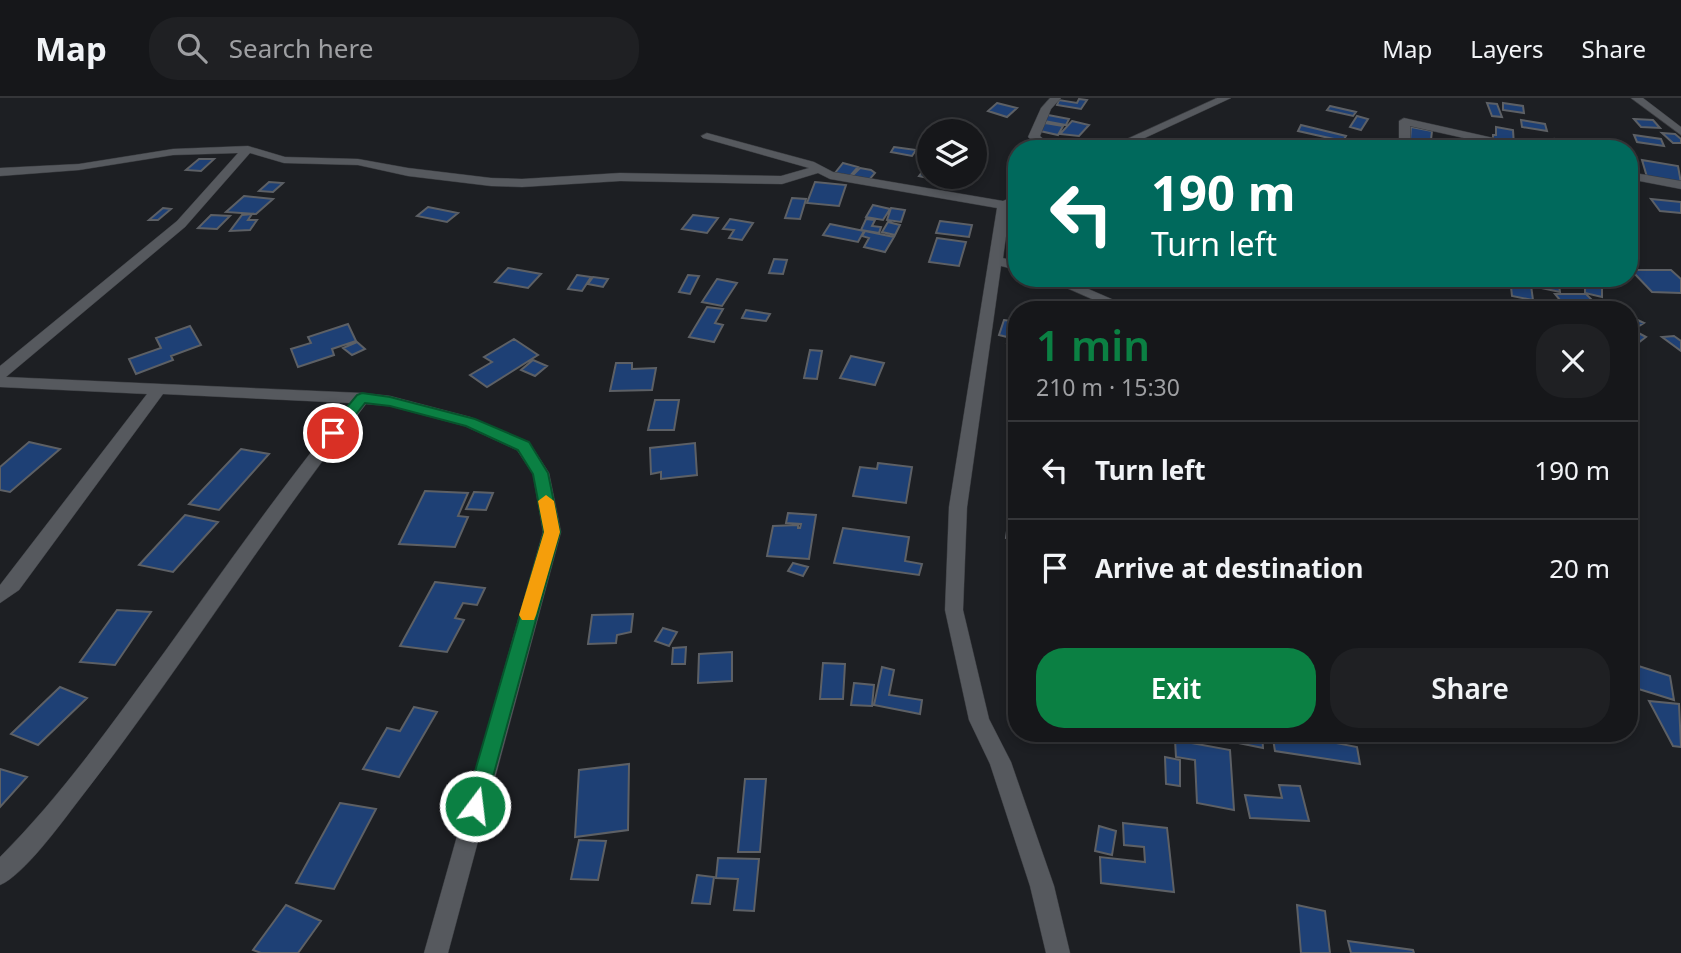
<!DOCTYPE html>
<html lang="en">
<head>
<meta charset="utf-8">
<style>
	body { margin:0; font-family:"Noto Sans",sans-serif; background:#1f2023; color:#f1f3f6; height:100vh; display:flex; flex-direction:column; font-size:26px; white-space:nowrap }
	* { box-sizing:border-box; margin:0 }
	p { font-size:23px; color:#9e9fa2 }
	.icon { flex:none; width:38px; height:38px; fill:none; stroke:currentColor; stroke-width:2; stroke-linecap:round; stroke-linejoin:round }
	.map { position:relative; flex:1; overflow:hidden }
	.sheet { position:absolute; left:1008px; top:203px; width:630px; height:441px; display:flex; flex-direction:column; background:#16171a; border-radius:28px; box-shadow:0 4px 10px #0003,0 0 0 2px #353639 }
	.sheet>* { flex:none }
	.banner { position:absolute; left:1008px; top:42px; width:630px; height:147px; border-radius:28px; box-shadow:0 4px 10px #0003,0 0 0 2px #353639; background:#00695c; color:#fff; overflow:hidden }
	.fabs { position:absolute; left:917px; top:21px; display:grid; gap:14px }
	.fabs a { display:grid; place-items:center; width:70px; height:70px; border-radius:50%; background:#16171a; box-shadow:0 4px 10px #0003,0 0 0 2px #353639; font-size:35px }
	.pin { position:absolute; display:grid; place-items:center; width:60px; height:60px; color:#fff; margin:-30px; border:4px solid #fff; border-radius:50%; box-shadow:0 2px 7px #0007 }
	.me { position:absolute; width:77px; margin:-38px; rotate:15deg; stroke-linejoin:round; filter:drop-shadow(0 0 5px #0008) }
	.turn { display:flex; align-items:center; gap:24px; height:147px; padding:0 28px; font-size:32px }
	.turn .icon { width:91px; height:91px; stroke-width:2.5 }
	.turn b { display:block; font-size:49px; line-height:60px }
	.round { display:grid; place-items:center; flex:none; width:74px; height:74px; border-radius:28px; background:#1f2023 }
	.overview { display:flex; align-items:center; justify-content:space-between; height:119px; padding:0 28px }
	h1 { font-size:42px; font-weight:600; line-height:52px; color:#0b8043 }
	.button { display:flex; gap:14px; margin-top:auto; padding:14px 28px }
	.button a { flex:1; height:80px; border-radius:28px; background:#0b8043; color:#fff; font-size:28px; font-weight:600; line-height:80px; text-align:center }
	.button a+a { background:#1f2023; color:#f1f3f6 }
	ul { padding:0; list-style:none }
	li { display:flex; align-items:center; gap:21px; height:98px; padding:0 28px; border-top:2px solid #353639 }
	li div { flex:1 }
	li b { display:block; font-size:26px }
	li em { font-style:normal }
	header { display:flex; align-items:center; gap:42px; box-sizing:border-box; height:98px; padding:0 35px; background:#16171a; border-bottom:2px solid #353639 }
	header strong { font-size:33px }
	nav { display:flex; gap:38px; margin-inline-start:auto; font-size:24px }
	.search { width:490px; height:63px; background:#1f2023; display:flex; align-items:center; gap:18px; box-sizing:border-box; padding:0 24px; border-radius:28px; color:#9e9fa2; font-size:26px }
	.map>svg:first-child { display:block }
</style>
</head>
<body>
<header>
<strong>Map</strong>
<div class="search"><svg class="icon" aria-label="search" viewBox="0 0 24 24"><circle cx="10" cy="10" r="6"/><path d="M15 15l6 6"/></svg>Search here</div>
<nav><a>Map</a><a>Layers</a><a>Share</a></nav>
</header>
<div class="map">
<svg width="1681" height="855" viewBox="0 0 1681 855">
	<rect width="100%" height="100%" fill="#1d1f23"/>
	<path fill="#1e4075" stroke="#5d6065" stroke-width="2" d="M1079 1 1087 2 1081 11 1057 7 1059 2 1077 5Z
		M997 5 1017 10 1007 19 988 13Z
		M1487 5 1497 6 1502 19 1492 18Z
		M1503 5 1523 8 1524 15 1503 12Z
		M1330 8 1356 14 1353 18 1327 12Z
		M1048 17 1069 21 1066 27 1044 23Z
		M1357 18 1368 21 1361 32 1350 29Z
		M1634 21 1653 22 1660 30 1641 29Z
		M1521 22 1545 26 1547 33 1522 29Z
		M1072 23 1089 27 1079 38 1060 36Z
		M1045 25 1063 28 1058 37 1040 33Z
		M1301 27 1346 38 1343 43 1298 33Z
		M1411 29 1432 33 1431 42 1447 45V49L1410 42Z
		M1496 29 1513 32 1514 47 1493 43V37H1496Z
		M1662 35 1675 36 1681 41V45H1673Z
		M1634 37 1661 41 1664 48 1637 44Z
		M1555 41 1576 44 1577 50 1556 46Z
		M894 49 916 52 912 58 891 54Z
		M199 61H214L201 73 186 72Z
		M1642 62 1678 68 1681 85 1647 79Z
		M843 65 858 69 850 78 835 75Z
		M926 69H929V79H945L942 83 919 78Z
		M860 70 871 72 875 75 869 82 852 78Z
		M952 79H966L960 88 947 86Z
		M269 84 283 85 273 94 259 93Z
		M815 84 846 87 839 108 807 105Z
		M244 98 273 101 256 116 226 114Z
		M792 100 806 101 800 121 785 120Z
		M1651 101 1681 104V115L1660 113Z
		M873 107 890 111 883 122 866 119Z
		M428 109 458 115 447 124 417 118Z
		M163 110 171 111 158 122H149Z
		M891 110 905 112 901 124 887 122Z
		M252 116 248 122H257L250 132 230 133 242 117Z
		M211 117 230 118 217 131 198 130Z
		M693 117 718 120 707 135 682 131Z
		M730 121 753 125 742 142 729 140 734 132 723 131Z
		M866 121 875 122 872 128 881 129 879 135 861 132Z
		M940 123 972 127 969 139 936 135Z
		M888 124 900 127 895 137 882 134Z
		M830 126 864 133 858 144 823 137Z
		M865 133 894 139 885 154 864 149 869 140 862 138Z
		M937 140 966 144 959 168 929 164Z
		M774 161 787 162 783 176 769 175Z
		M508 170 541 176 528 190 495 184Z
		M1631 172H1671L1681 181V195L1652 194Z
		M577 177 591 179 582 193 568 191Z
		M688 177 699 178 690 196 679 194Z
		M593 179 608 181 603 189 588 186Z
		M1510 180H1530L1533 202 1512 198Z
		M1534 180H1558L1560 194 1536 189Z
		M1564 180H1586L1602 184V199L1585 195V188L1564 183Z
		M717 181 737 185 722 208 702 204Z
		M1555 196H1586L1596 206 1564 207Z
		M707 209 723 211 715 225 723 227 714 244 689 239Z
		M746 212 770 216 766 223 742 220Z
		M1629 218 1644 225 1633 232 1646 239 1638 245 1629 241Z
		M1014 221 1017 222V247L1007 245Z
		M1004 222 1011 223 1007 239 999 237Z
		M348 226 356 243 332 251 334 257 298 269 291 251 311 245 308 239Z
		M190 228 201 247 171 258 173 262 136 276 129 261 161 250 156 240Z
		M1674 238 1681 243V253L1662 239Z
		M514 241 538 257 487 289 470 277 492 264 484 259Z
		M357 244 365 251 352 257 343 250Z
		M810 252 822 253 817 281 804 280Z
		M851 258 884 265 875 287 840 280Z
		M533 262 547 268 535 278 521 272Z
		M616 265H632V271L656 270 652 292 610 293Z
		M655 302H679L674 332H648Z
		M29 344 60 351 10 394 0 392V369Z
		M695 345 697 377 661 381V374L651 376 650 350Z
		M241 351 269 356 219 412 189 406Z
		M878 365 912 369 906 405 853 398 860 369 877 371Z
		M425 393 468 395 458 418 468 419 455 449 399 446Z
		M474 394 493 395 486 412 466 411Z
		M1010 411 1017 412V442L1006 440Z
		M788 415 816 417 809 461 767 458 773 428 798 427V430H800L801 426 786 425Z
		M185 417 218 424 173 474 139 467Z
		M843 430 909 439 905 463 922 466 919 477 834 465Z
		M793 465 808 469 803 478 788 473Z
		M435 484 485 490 477 507 463 505 455 520 464 522 447 554 400 548Z
		M117 512 151 514 115 567 80 564Z
		M633 516 631 534 617 537 616 545 588 546 592 517Z
		M663 530 677 534 669 548 655 543Z
		M686 549 685 566H672L673 550Z
		M732 554V583L698 585 699 556Z
		M823 565 845 566 843 601H820Z
		M1629 565 1670 578 1674 602 1632 589Z
		M882 569 894 572 889 597 922 602 920 616 874 607Z
		M854 585 874 587 872 608 851 607Z
		M60 589 87 600 38 647 11 636Z
		M1649 603 1679 606 1681 649 1673 648Z
		M414 609 437 614 399 679 363 671 387 630 400 633Z
		M1228 635H1262L1263 650 1228 643Z
		M1272 635H1314L1315 641 1357 649 1360 666 1275 653Z
		M1175 642 1230 652 1234 712 1197 705 1195 662 1176 659Z
		M1165 659 1180 662V688L1166 686Z
		M629 666 628 732 575 739 579 672Z
		M0 671 27 679 0 709Z
		M745 681H766L760 754H738Z
		M1279 687 1300 688 1309 723 1250 720 1245 697 1282 700Z
		M340 705 376 711 334 791 296 785Z
		M1123 725 1167 730 1174 794 1101 785 1100 759 1145 764 1144 749 1124 747Z
		M1099 728 1116 733 1112 757 1095 753Z
		M579 742 606 743 598 782 571 781Z
		M718 760 759 761 754 813 734 812 738 781 716 780Z
		M697 777 714 779 710 806 692 805Z
		M286 807 321 823 298 855H261L253 852Z
		M1297 807 1325 813 1330 855H1301Z
		M1348 843 1413 852 1414 855H1351Z"/>
	<g fill="none" stroke-linecap="round" stroke-linejoin="round">
		<defs>
			<path id="minor" d="M1050 0H1061L1051 11 1040 38 1055 51H1042L1028 39 1041 10Z
				M1217 0H1231L1121 51H1105Z
				M1631 0H1643L1681 29V37Z
				M1404 20 1529 48 1535 51H1513L1410 28 1411 51H1399V23Z
				M707 35 814 64 833 74 1003 103 1017 97V106L1010 109 1003 160 1017 164V172L1001 168 967 409 963 512 989 621 1011 664 1054 788 1070 855H1046L1030 788 990 666 969 622 945 512 949 409 997 110 830 81 818 75 782 86 620 83 522 89 491 88 408 78 358 67 284 65 250 55 185 129 6 279 362 295 390 298 470 319 529 344 549 375 561 434 448 855H424L543 434 533 376 517 352 465 328 390 308 366 306C265 434 180 573 79 702 62 724 24 777 0 787V759C63 696 114 623 166 552 226 468 285 385 350 305L163 296 19 492 0 505V487L147 296 0 289V268L177 123 238 55 173 57 79 72 0 78V70L79 66 173 51 248 48 285 59 358 61 408 70 491 80 522 81 620 75 781 78 809 70 703 40 701 38Z
				M1629 74 1681 83V91L1629 81Z
				M1044 180H1063L1137 212H1117Z"/>
		</defs>
		<use href="#minor" stroke="#383a3e" stroke-width="1"/>
		<use href="#minor" fill="#56595e" fill-rule="evenodd"/>
	</g>
	<path fill="#0b8043" stroke="#07532c" stroke-width="2" d="M362 295 390 299 475 321 529 344 548 375 560 434 485 708 482 714 475 717 468 714 465 708 544 434 533 376 518 352 466 328 390 308 365 305 338 339H328L326 335 328 332 357 297Z"/>
	<path fill="#f59e0b" d="M546 397 554 403 560 434 536 517 534 522H522L519 517 544 434 538 403Z"/>
</svg>
<div class="fabs">
<a><svg class="icon" aria-label="layers" viewBox="0 0 24 24"><path d="M12 4l9 5-9 5-9-5zM3 14l9 5 9-5"/></svg></a>
</div>
<div class="pin" style="left:333px;top:335px;background:#d93025"><svg class="icon" aria-label="arrive" viewBox="0 0 24 24"><path d="M6 21V4h12l-3 4 3 4H6"/></svg></div>
<svg class="me" style="left:475px;top:708px" viewBox="-20 -20 40 40"><circle r="17" fill="#0b8043" stroke="#fff" stroke-width="3"/><path d="M0-11L8 9 0 5-8 9z" fill="#fff"/></svg>
<div class="banner">
<div class="turn"><svg class="icon" aria-label="left" viewBox="0 0 24 24"><path d="M17 20v-9H6M10 6l-5 5 5 5"/></svg><div><b>190 m</b>Turn left</div></div>
</div>
<section class="sheet">
<div class="overview"><div><h1>1 min</h1><p>210 m · 15:30</p></div><a class="round"><svg class="icon" aria-label="close" viewBox="0 0 24 24"><path d="M6 6l12 12M18 6L6 18"/></svg></a></div>
<ul>
<li><svg class="icon" aria-label="left" viewBox="0 0 24 24"><path d="M17 20v-9H6M10 6l-5 5 5 5"/></svg><div><b>Turn left</b></div><em>190 m</em></li>
<li><svg class="icon" aria-label="arrive" viewBox="0 0 24 24"><path d="M6 21V4h12l-3 4 3 4H6"/></svg><div><b>Arrive at destination</b></div><em>20 m</em></li>
</ul>
<div class="button"><a>Exit</a><a>Share</a></div>
</section>
</div>
</body>
</html>
